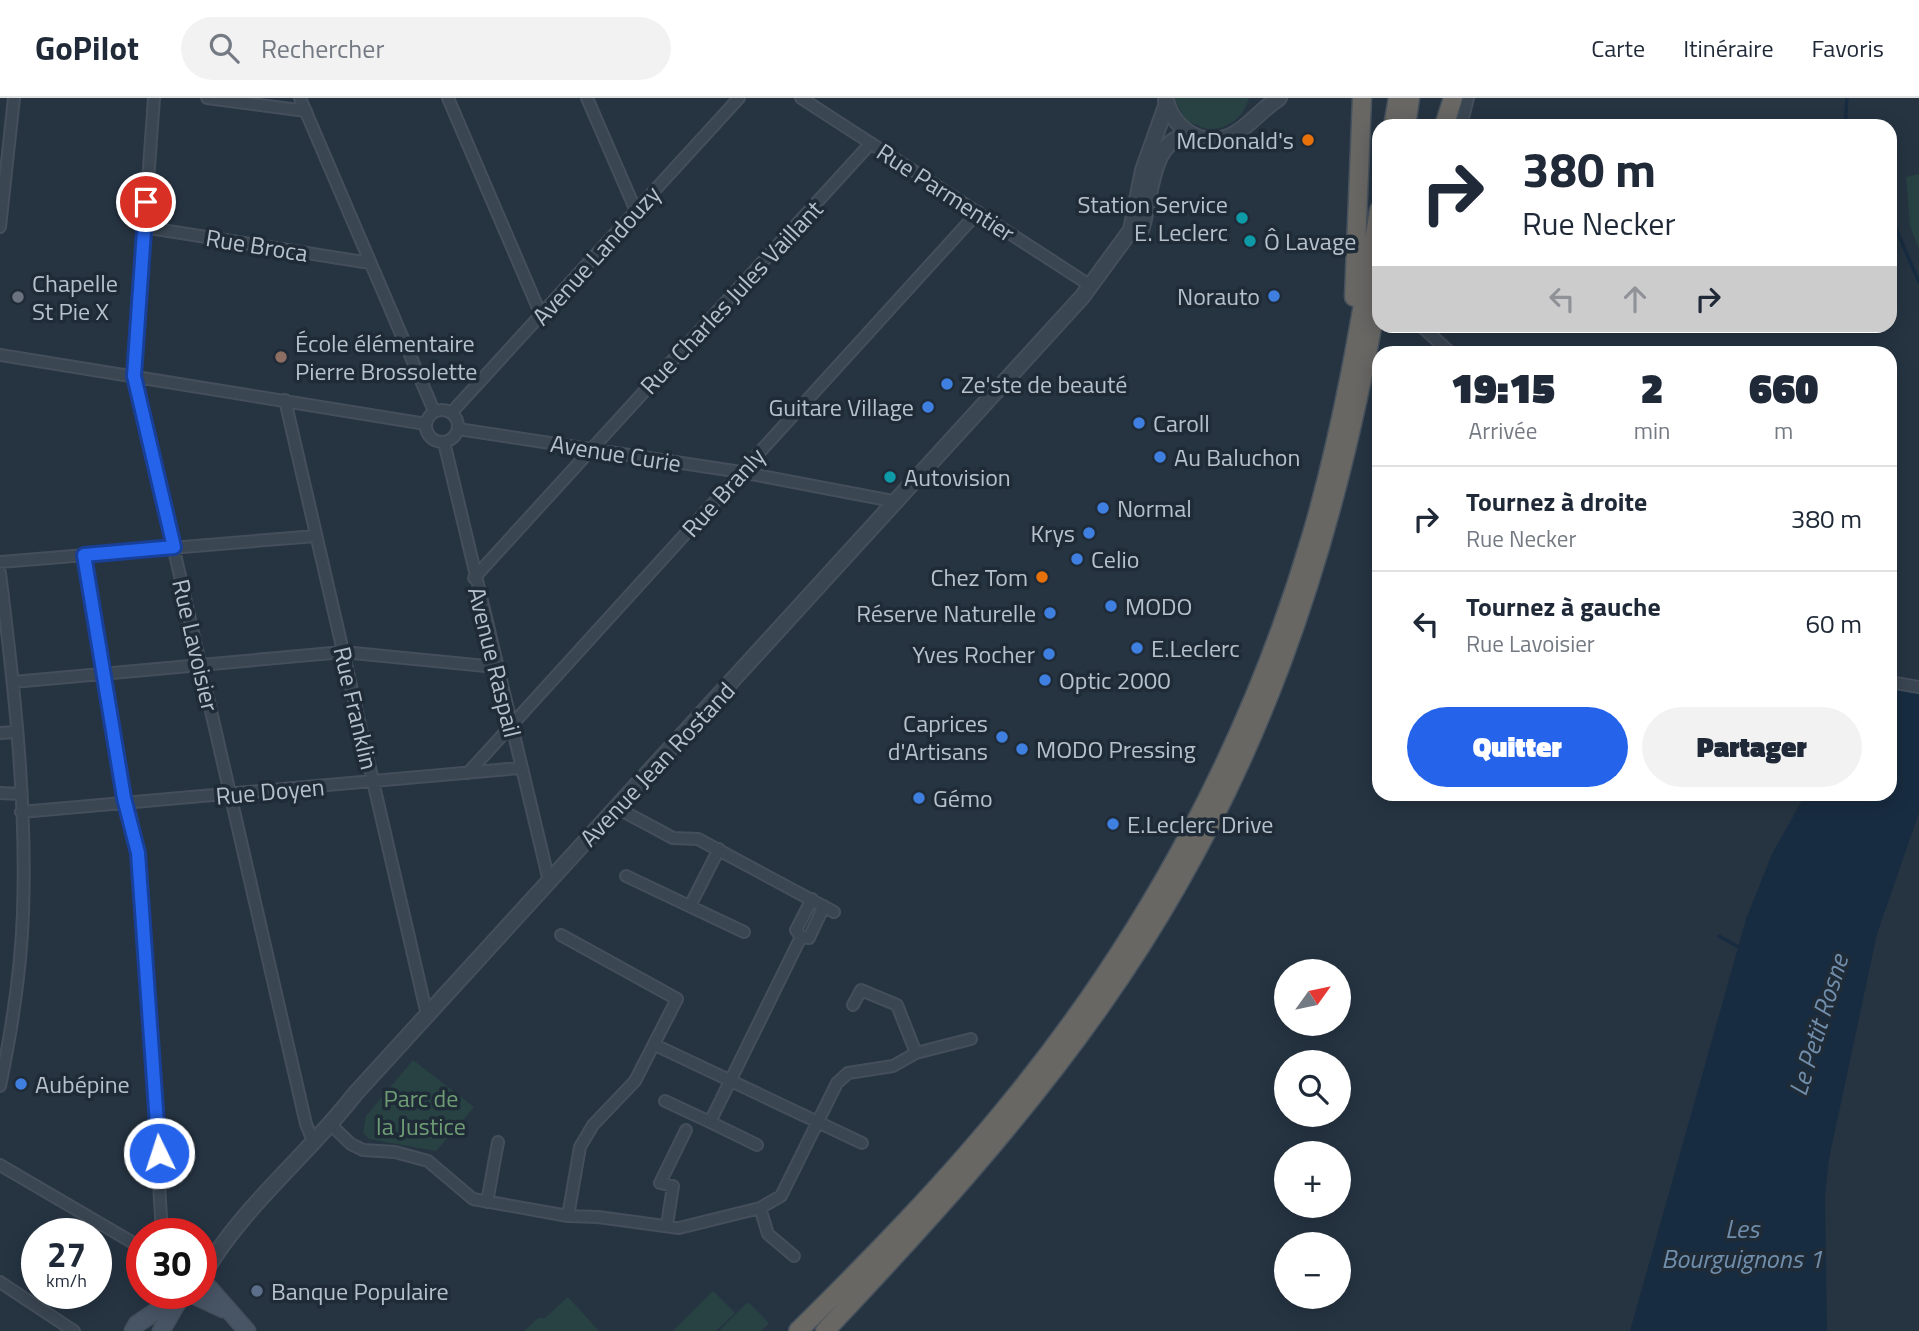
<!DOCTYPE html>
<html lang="fr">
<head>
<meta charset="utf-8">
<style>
	body { margin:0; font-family:"Titillium Web",sans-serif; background:#f2f2f3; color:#1f2937; height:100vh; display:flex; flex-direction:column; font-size:26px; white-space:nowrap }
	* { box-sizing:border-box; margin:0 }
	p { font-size:23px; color:#747a83 }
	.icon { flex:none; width:38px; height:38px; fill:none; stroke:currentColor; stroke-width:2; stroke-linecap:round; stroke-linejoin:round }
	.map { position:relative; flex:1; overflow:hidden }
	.details { position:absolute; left:1372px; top:248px; width:525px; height:455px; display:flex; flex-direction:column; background:#fff; border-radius:21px; box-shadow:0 4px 18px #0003 }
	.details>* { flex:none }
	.guide { position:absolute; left:1372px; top:21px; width:525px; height:214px; border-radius:21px; box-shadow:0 4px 18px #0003; background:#fff; color:#1f2937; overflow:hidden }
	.needle { width:46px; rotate:57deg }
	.buttons { position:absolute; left:1274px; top:861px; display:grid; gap:14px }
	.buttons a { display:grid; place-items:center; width:77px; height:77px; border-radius:50%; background:#fff; box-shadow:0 4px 18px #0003; font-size:35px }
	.speed { position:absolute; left:21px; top:1120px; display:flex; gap:14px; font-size:35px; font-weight:700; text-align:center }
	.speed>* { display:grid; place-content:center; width:91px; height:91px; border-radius:50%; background:#fff; box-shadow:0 4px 18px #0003; line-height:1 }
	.speed small { font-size:18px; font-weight:400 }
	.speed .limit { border:10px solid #d22; background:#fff; color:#111 }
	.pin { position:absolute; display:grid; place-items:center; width:60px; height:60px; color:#fff; margin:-30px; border:4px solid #fff; border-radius:50%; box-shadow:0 2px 7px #0007 }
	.me { position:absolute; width:77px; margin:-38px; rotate:356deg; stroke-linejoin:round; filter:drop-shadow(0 0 5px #0008) }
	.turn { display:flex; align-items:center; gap:24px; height:147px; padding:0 35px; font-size:32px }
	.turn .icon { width:91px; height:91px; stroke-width:2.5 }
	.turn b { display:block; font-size:49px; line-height:60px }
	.lanes { display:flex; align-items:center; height:66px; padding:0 35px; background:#0003; justify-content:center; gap:35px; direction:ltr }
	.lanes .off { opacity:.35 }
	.eta { display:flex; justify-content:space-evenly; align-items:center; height:119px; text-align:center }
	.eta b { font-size:42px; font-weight:800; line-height:49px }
	.action { display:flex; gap:14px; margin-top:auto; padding:14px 35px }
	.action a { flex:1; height:80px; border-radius:42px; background:#2563eb; color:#fff; font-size:28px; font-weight:800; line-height:80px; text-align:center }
	.action a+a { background:#f2f2f3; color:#1f2937 }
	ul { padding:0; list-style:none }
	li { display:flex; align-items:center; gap:21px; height:105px; padding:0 35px; border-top:2px solid #e0e1e3 }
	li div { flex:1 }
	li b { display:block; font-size:26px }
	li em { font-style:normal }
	header { display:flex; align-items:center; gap:42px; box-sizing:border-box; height:98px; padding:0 35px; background:#fff; border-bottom:2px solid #e0e1e3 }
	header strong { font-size:33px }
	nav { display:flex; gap:38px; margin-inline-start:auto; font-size:24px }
	.search { width:490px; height:63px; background:#f2f2f3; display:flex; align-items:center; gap:18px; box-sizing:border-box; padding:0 24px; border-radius:38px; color:#747a83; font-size:26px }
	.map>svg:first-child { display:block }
</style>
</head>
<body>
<header>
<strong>GoPilot</strong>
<div class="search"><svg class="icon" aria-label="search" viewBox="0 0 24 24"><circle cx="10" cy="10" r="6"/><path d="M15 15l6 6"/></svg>Rechercher</div>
<nav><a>Carte</a><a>Itinéraire</a><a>Favoris</a></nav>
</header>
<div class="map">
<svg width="1919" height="1233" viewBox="0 0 1919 1233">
	<rect width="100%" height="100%" fill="#263442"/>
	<path fill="#284243" d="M1174 0H1249C1243 20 1230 29 1210 32L1186 23Z
		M1919 76V151L1910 128 1906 79Z
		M413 962 474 1009 436 1053 369 1041 363 1034 366 1018Z
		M713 1193 735 1215 716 1233H673Z
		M568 1199 599 1233H524L538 1220H545Z
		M748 1204 769 1225 761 1233H719Z"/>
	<path fill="#182c41" d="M1890 590 1919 595V715L1877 836 1829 1061 1825 1098 1827 1233H1630L1746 821 1772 756 1805 697 1890 696Z"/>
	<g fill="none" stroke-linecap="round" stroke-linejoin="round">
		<path stroke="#182c41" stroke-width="3.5" d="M1845 28 1847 0
			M1890 117 1919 184
			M1719 838 1742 851"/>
		<defs>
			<path id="minor" d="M154 0 134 278 306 1026 314 1045
				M207 0 306 13
				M300 0 434 313
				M448 0 541 217
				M587 0 636 113
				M801 0 1091 188
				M1461 28 1468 0
				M0 129 14 0
				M143 129 370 165
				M1421 228 1452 256
				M0 257 426 326
				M285 302 427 917
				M426 328a16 16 0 1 1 32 0a16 16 0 1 1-32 0Z
				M452 314 739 0
				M458 331 741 374 898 404
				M444 344 549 783
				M84 457 124 700 131 718 140 769 162 1136
				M0 464 316 438
				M0 475C14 587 27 702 23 815 21 873 12 931 0 988
				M474 480 871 45
				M13 584 343 554 496 569
				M1890 584 1919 589
				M0 635 16 634
				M468 675 978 114
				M0 695 20 696
				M617 710 673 740 698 741 834 814
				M21 714 520 670
				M626 778 744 834
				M690 808 719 751
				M561 837 677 901 635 983 593 1027 580 1049 568 1118
				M801 839 796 832 812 801
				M853 907 861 892 897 907 916 955
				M655 947 862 1045
				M665 1003 710 1024 801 839 809 840 824 808
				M710 1024 757 1047
				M331 1027 351 1046 363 1052 395 1054 428 1063 473 1101 568 1118 598 1119 679 1130 760 1110 781 1098 837 985 848 975 893 968 916 955 971 941
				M0 1067 142 1150
				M487 1104 498 1044
				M760 1110 768 1136 794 1158
				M667 1127 673 1088 660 1085 686 1032
				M0 1184 74 1233"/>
			<path id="tertiary" d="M1166 3C1175 33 1206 53 1236 35 1252 25 1263 10 1279 0
				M1141 132C1152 101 1149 34 1195 38
				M203 1177C240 1111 308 1057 355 996L1082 199 1131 132 1143 72 1167 5"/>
			<path id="secondary" d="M203 1183 247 1233
				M195 1198 223 1211
				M133 1233 137 1226 158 1212 169 1197
				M161 1233 179 1202"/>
			<path id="trunk" d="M1393 28 1398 0
				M1406 28 1410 0
				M1444 28 1453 0
				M1354 199 1362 0
				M798 1233C873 1159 948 1082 1014 1000 1149 834 1252 641 1312 436 1343 330 1361 221 1379 112
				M825 1233C923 1129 1020 1023 1102 906 1257 686 1334 453 1379 191"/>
		</defs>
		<use href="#minor" stroke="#444f5b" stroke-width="14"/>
		<use href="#tertiary" stroke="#444f5b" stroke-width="18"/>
		<use href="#secondary" stroke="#444f5b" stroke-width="19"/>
		<use href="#trunk" stroke="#45515c" stroke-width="21"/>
		<use href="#minor" stroke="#3a4652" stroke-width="10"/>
		<use href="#tertiary" stroke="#3a4652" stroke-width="14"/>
		<use href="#secondary" stroke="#485565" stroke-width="16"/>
		<use href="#trunk" stroke="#686764" stroke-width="18"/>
	</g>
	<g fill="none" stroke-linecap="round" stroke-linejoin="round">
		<defs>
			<path id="route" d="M146 104 134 278 174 449 84 457 124 700 138 755 159 1055"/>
		</defs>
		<use href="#route" stroke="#184099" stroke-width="18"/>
		<use href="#route" stroke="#2563eb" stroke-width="12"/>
	</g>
	<g fill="#e8710a" stroke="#1f2b37" stroke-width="2.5">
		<circle cx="1308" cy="42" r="7"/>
		<circle cx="1042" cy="479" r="7"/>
	</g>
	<g fill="#0f9aa8" stroke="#1f2b37" stroke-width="2.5">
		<circle cx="1242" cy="120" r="7"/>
		<circle cx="1250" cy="143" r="7"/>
		<circle cx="890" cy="379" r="7"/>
	</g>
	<g fill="#3f7fe0" stroke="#1f2b37" stroke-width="2.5">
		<circle cx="1274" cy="198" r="7"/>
		<circle cx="947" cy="286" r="7"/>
		<circle cx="928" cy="309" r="7"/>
		<circle cx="1139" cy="325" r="7"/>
		<circle cx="1160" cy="359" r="7"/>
		<circle cx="1103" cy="410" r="7"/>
		<circle cx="1089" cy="435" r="7"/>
		<circle cx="1077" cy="461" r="7"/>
		<circle cx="1111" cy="508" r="7"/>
		<circle cx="1050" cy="515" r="7"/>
		<circle cx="1137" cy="550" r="7"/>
		<circle cx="1049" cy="556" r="7"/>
		<circle cx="1045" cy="582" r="7"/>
		<circle cx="1002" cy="639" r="7"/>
		<circle cx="1022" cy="651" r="7"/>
		<circle cx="919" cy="700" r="7"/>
		<circle cx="1113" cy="726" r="7"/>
		<circle cx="21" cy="986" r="7"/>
	</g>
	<circle fill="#6b7280" stroke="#1f2b37" stroke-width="2.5" cx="18" cy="199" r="7"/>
	<circle fill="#8d6e63" stroke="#1f2b37" stroke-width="2.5" cx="281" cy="259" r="7"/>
	<circle fill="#5c6f8a" stroke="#1f2b37" stroke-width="2.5" cx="257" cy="1193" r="7"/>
	<g text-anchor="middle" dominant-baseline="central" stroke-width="7" stroke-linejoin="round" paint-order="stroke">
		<g font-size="24" fill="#b7c1cc" stroke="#1f2b37" text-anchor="start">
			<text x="1294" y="42" text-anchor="end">McDonald's</text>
			<text x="1228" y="106" text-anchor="end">Station Service<tspan x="1228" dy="28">E. Leclerc</tspan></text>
			<text x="1264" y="143">Ô Lavage</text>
			<text x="32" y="185">Chapelle<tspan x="32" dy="28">St Pie X</tspan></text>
			<text x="1260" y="198" text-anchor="end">Norauto</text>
			<text x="295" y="245">École élémentaire<tspan x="295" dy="28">Pierre Brossolette</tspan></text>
			<text x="961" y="286">Ze'ste de beauté</text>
			<text x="914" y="309" text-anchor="end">Guitare Village</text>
			<text x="1153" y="325">Caroll</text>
			<text x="1174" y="359">Au Baluchon</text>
			<text x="904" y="379">Autovision</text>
			<text x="1117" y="410">Normal</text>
			<text x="1075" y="435" text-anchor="end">Krys</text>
			<text x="1091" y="461">Celio</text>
			<text x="1028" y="479" text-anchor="end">Chez Tom</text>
			<text x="1125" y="508">MODO</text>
			<text x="1036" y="515" text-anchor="end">Réserve Naturelle</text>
			<text x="1151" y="550">E.Leclerc</text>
			<text x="1035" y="556" text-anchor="end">Yves Rocher</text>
			<text x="1059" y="582">Optic 2000</text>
			<text x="988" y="625" text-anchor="end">Caprices<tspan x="988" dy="28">d'Artisans</tspan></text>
			<text x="1036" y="651">MODO Pressing</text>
			<text x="933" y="700">Gémo</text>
			<text x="1127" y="726">E.Leclerc Drive</text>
			<text x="35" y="986">Aubépine</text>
			<text x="271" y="1193">Banque Populaire</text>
		</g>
		<g font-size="24" fill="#b7c1cc" stroke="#1f2b37">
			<text transform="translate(946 94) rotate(33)">Rue Parmentier</text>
			<text transform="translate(257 147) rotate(9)">Rue Broca</text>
			<text transform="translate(596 157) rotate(-48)">Avenue Landouzy</text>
			<text transform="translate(731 199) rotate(-47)">Rue Charles Jules Vaillant</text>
			<text transform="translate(616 355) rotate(9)">Avenue Curie</text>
			<text transform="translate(723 394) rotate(-48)">Rue Branly</text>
			<text transform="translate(196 547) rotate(77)">Rue Lavoisier</text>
			<text transform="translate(495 564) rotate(76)">Avenue Raspail</text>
			<text transform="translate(356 610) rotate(77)">Rue Franklin</text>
			<text transform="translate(657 666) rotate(-47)">Avenue Jean Rostand</text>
			<text transform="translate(270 693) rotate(-5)">Rue Doyen</text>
		</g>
		<g font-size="24" fill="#6e9d75" stroke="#1f2b37">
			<text x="421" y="1000">Parc de<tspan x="421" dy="28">la Justice</tspan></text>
		</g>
		<g font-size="26" font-style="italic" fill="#708eab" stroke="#1f2b37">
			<text transform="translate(1818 927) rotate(-73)">Le Petit Rosne</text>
			<text x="1742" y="1130">Les<tspan x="1742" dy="30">Bourguignons 1</tspan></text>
		</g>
	</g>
</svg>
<div class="buttons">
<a><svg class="needle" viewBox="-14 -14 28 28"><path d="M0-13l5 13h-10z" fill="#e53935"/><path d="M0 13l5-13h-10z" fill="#747a83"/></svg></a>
<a><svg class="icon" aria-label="search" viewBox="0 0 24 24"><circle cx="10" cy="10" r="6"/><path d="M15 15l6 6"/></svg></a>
<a>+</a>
<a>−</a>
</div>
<div class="speed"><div>27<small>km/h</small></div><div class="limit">30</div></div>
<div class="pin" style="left:146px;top:104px;background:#d93025"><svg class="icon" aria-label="arrive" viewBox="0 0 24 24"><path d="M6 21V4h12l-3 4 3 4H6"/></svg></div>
<svg class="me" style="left:159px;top:1055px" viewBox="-20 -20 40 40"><circle r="17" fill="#2563eb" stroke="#fff" stroke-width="3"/><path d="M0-11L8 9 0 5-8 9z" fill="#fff"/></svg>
<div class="guide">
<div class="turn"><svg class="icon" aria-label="right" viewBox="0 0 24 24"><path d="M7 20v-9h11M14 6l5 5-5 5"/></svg><div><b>380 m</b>Rue Necker</div></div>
<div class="lanes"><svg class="icon off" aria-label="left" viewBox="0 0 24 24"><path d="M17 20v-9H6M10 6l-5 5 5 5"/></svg><svg class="icon off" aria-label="ahead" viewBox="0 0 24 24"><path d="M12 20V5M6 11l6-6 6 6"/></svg><svg class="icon" aria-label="right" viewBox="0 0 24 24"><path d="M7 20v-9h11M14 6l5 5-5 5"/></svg></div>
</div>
<section class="details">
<div class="eta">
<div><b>19:15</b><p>Arrivée</p></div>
<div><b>2</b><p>min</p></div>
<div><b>660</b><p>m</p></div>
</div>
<ul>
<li><svg class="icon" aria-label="right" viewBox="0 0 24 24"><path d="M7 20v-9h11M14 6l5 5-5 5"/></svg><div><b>Tournez à droite</b><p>Rue Necker</p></div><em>380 m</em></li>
<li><svg class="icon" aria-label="left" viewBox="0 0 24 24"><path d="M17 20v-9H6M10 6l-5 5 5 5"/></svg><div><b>Tournez à gauche</b><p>Rue Lavoisier</p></div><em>60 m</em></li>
</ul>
<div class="action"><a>Quitter</a><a>Partager</a></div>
</section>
</div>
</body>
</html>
